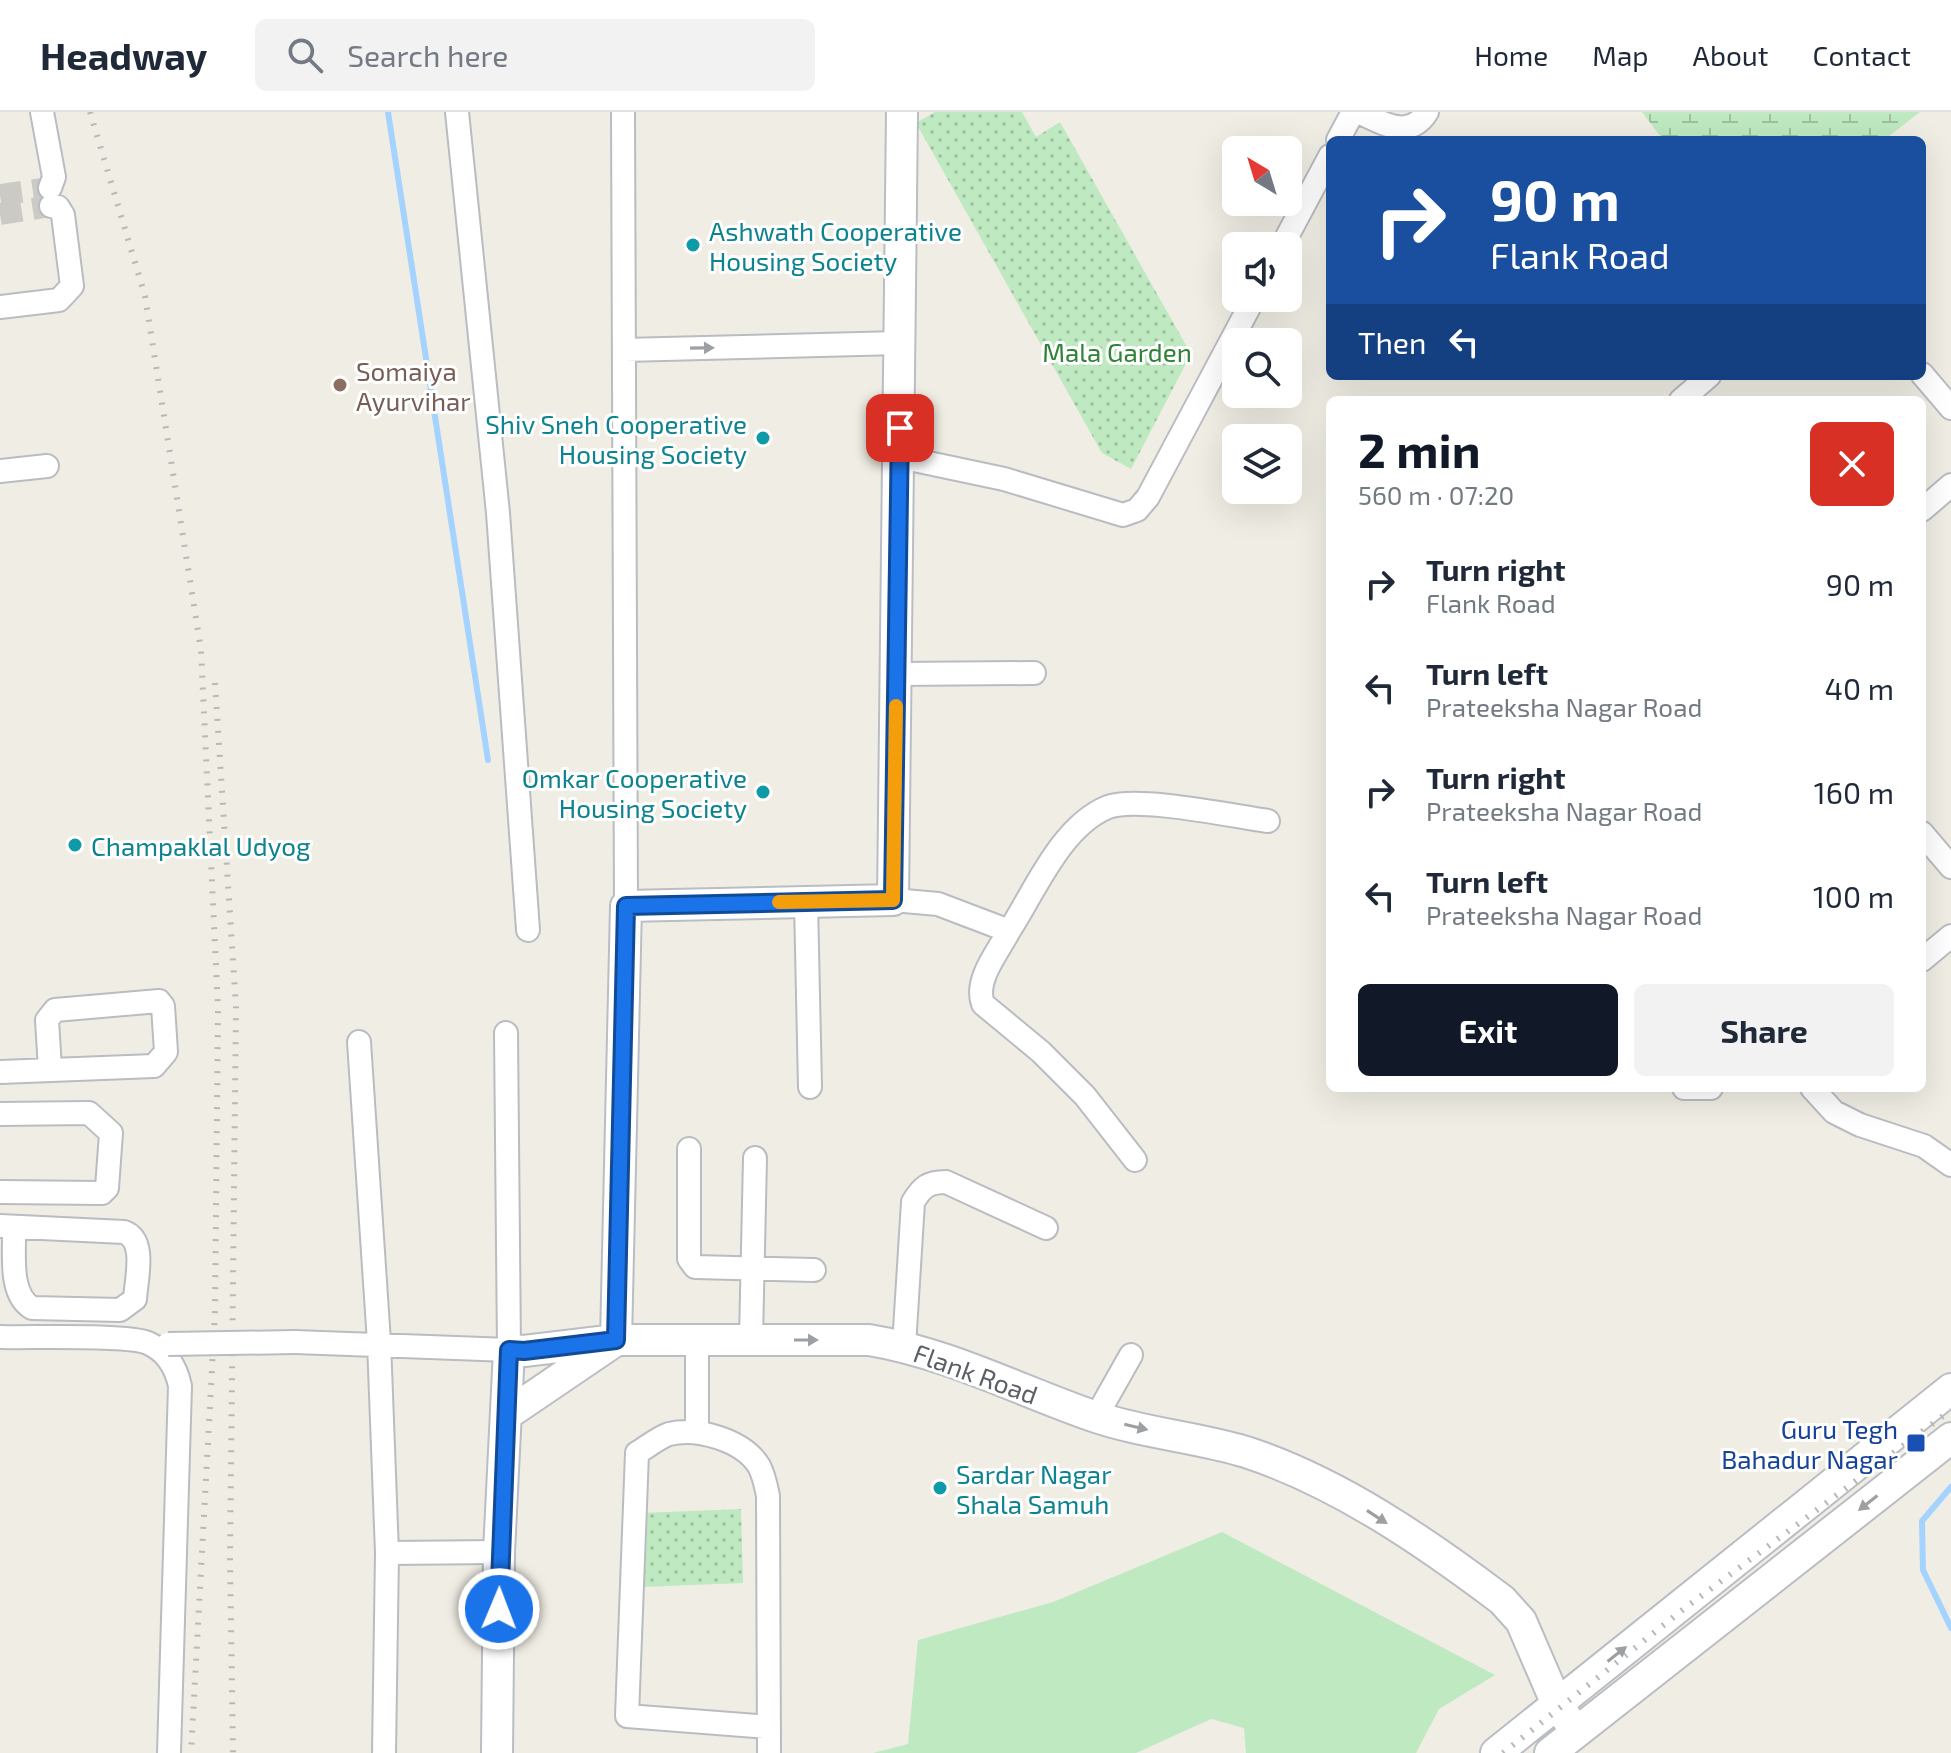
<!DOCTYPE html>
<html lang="en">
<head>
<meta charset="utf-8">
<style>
	body { margin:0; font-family:"Exo 2",sans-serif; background:#f2f2f3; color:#1f2937; height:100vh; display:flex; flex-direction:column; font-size:30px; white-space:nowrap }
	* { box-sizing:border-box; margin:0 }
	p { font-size:26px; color:#747a83 }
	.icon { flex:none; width:44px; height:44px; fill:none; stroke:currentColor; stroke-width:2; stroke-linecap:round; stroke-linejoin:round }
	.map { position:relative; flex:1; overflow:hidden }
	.side { position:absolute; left:1326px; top:284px; width:600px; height:696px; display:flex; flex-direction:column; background:#fff; border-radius:12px; box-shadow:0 8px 32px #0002 }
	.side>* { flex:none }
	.hud { position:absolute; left:1326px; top:24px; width:600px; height:244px; border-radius:12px; box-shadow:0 8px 32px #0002; background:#1a4fa0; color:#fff; overflow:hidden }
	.needle { width:52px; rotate:322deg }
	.controls { position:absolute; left:1222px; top:24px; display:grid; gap:16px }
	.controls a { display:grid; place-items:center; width:80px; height:80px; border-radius:12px; background:#fff; box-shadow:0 8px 32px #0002; font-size:40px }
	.pin { position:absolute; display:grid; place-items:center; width:68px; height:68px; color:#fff; margin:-34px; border-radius:16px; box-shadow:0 4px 12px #0006 }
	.me { position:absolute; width:88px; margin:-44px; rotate:1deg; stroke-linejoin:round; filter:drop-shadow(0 0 6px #0008) }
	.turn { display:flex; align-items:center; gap:28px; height:168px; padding:0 32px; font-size:36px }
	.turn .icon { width:104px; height:104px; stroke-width:2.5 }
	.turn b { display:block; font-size:56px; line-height:68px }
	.then { display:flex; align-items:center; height:76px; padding:0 32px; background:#0003; gap:16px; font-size:30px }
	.round { display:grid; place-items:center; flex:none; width:84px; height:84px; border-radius:12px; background:#f2f2f3 }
	.headline { display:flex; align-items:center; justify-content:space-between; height:136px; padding:0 32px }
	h1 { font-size:48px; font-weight:700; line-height:60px; color:#111827 }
	.cta { display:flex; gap:16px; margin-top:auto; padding:16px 32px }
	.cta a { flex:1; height:92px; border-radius:12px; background:#111827; color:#fff; font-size:32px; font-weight:700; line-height:92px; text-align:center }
	.cta a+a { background:#f2f2f3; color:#1f2937 }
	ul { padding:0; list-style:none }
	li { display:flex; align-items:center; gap:24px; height:104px; padding:0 32px }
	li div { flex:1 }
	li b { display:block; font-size:30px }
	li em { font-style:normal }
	header { display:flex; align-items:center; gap:48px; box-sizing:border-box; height:112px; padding:0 40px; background:#fff; border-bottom:2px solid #e0e1e3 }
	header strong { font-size:38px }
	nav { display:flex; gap:44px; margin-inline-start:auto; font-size:28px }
	.search { width:560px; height:72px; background:#f2f2f3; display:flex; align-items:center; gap:20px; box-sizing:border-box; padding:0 28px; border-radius:12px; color:#747a83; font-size:30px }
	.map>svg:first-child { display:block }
</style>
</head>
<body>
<header>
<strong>Headway</strong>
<div class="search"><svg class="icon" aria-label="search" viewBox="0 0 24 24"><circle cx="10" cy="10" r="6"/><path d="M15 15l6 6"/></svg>Search here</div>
<nav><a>Home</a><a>Map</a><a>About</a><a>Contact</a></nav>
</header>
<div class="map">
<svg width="1951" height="1641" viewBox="0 0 1951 1641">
	<defs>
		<pattern id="wetland-marsh" width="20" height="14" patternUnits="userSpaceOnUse" patternTransform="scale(2)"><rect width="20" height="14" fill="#bfe9c1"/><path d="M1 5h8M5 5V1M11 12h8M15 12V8" fill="none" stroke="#9ec0a1"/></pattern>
		<pattern id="park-dots" width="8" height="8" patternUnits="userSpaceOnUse" patternTransform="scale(2)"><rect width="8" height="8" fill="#bfe9c1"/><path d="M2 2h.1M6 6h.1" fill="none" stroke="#9ec0a1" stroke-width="1.8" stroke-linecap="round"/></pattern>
	</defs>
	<rect width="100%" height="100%" fill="#f0eee4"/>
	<path fill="#bfe9c1" d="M1222 1420 1495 1563 1439 1597 1416 1641H1246L1244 1616 1211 1607 1136 1641H873L908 1632 918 1528 1053 1490Z"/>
	<path fill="url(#wetland-marsh)" d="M1642 0H1920L1884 28H1663Z"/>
	<path fill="url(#park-dots)" d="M935 0H1022L1036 25 1060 10 1191 242 1131 357 1102 341 916 11Z
		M741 1397 743 1471 642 1475 640 1401Z"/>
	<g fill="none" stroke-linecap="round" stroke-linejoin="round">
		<path stroke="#a5d3ff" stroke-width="6" d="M388 0 488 648
			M1951 1375 1922 1409 1923 1458 1951 1516"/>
		<path stroke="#cbcac4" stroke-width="22" stroke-dasharray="22 11" stroke-linecap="butt" d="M0 83 50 76
			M0 102 51 94"/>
		<defs>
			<path id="street" d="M42 0 54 65 50 76
				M457 0 498 401 528 818
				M623 0 626 794
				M1358 0C1381 10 1409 29 1427 0
				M1338 28 1353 0
				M1282 134 1330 44
				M0 195 59 188 72 174 63 103 58 95 51 94
				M624 238 899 231
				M1922 262 1951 296
				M1681 288 1709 264
				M900 345 1004 367 1123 403 1137 398 1148 385 1254 186
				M0 359 47 354
				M1922 398 1951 373
				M897 562 1034 561
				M1922 721 1951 755
				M893 788 938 792 1009 819C1035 779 1061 714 1108 695 1138 684 1232 704 1268 709
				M806 790 810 975
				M1009 819C998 840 974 868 983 892L1041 940 1085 984 1135 1048
				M1922 848 1951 824
				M359 930 379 1230 387 1441
				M0 960 154 954 166 940 163 894 159 889 55 898 47 908 50 957
				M1684 976H1711
				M1812 976 1834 1000 1860 1013 1924 1034 1951 1053
				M0 1002 89 1001 111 1021 107 1076 102 1081 0 1080
				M689 1037V1147L695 1155 814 1158
				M0 1114 124 1120C147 1128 136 1168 135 1187L120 1198 32 1196C8 1182 15 1139 14 1115
				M0 1225C29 1226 127 1222 148 1231 166 1239 176 1255 180 1274L169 1641
				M751 1227 755 1046
				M295 1230 509 1238 506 921
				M904 1234 913 1090C922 1075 928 1070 946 1070L1046 1116
				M1096 1305 1131 1243
				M697 1318V1228
				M769 1615 627 1604 637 1341C647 1335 658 1326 669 1322 697 1315 743 1328 759 1354 764 1363 766 1374 768 1384L769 1641
				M384 1641 387 1441 499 1440"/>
			<path id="secondary" d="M616 1228 626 794 893 788 902 0
				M506 1303 615 1229
				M497 1641 499 1440 509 1238 524 1239 616 1228H869C948 1241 1018 1278 1093 1304 1142 1321 1196 1325 1246 1340 1338 1370 1425 1430 1502 1488L1521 1509 1556 1590 1576 1620
				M1496 1641 1951 1277
				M1550 1641 1951 1326"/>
		</defs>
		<use href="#street" stroke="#b9bcc1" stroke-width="26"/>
		<use href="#secondary" stroke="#babdc3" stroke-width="34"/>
		<use href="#street" stroke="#fff" stroke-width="22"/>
		<use href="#secondary" stroke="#fff" stroke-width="30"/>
		<path stroke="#b7b8b9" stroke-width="6" stroke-dasharray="2 10" stroke-linecap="butt" d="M90 0 145 184 201 538 218 897 215 1202 191 1641
			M215 571 236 895 230 1447 233 1641
			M1503 1641 1685 1496 1951 1298"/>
		<defs>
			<path id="street-bridge" d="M168 1232 295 1230"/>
		</defs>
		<use href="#street-bridge" stroke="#b9bcc1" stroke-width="26" stroke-linecap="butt"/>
		<use href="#street-bridge" stroke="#fff" stroke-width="22"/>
	</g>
	<defs><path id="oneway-solid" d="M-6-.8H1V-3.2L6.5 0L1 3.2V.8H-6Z" transform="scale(2)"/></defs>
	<g fill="#9da0a3">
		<use href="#oneway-solid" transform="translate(702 236) rotate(-1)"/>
		<use href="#oneway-solid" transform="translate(806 1228)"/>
		<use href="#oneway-solid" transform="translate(1136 1315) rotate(13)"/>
		<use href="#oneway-solid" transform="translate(1868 1391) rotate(142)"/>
		<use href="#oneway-solid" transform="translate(1377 1405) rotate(33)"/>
		<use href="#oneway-solid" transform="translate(1617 1542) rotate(-38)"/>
	</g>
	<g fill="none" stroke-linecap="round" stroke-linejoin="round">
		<defs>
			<path id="route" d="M499 1497 509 1238 524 1239 616 1228 626 794 893 788 900 316"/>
		</defs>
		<use href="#route" stroke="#114b97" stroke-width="20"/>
		<use href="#route" stroke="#1a73e8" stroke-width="14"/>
		<path stroke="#f59e0b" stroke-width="14" d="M779 790 893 788 896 594"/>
	</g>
	<g fill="#0f9aa8" stroke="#fff" stroke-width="3">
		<circle cx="693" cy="133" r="8"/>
		<circle cx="763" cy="326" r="8"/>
		<circle cx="763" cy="680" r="8"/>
		<circle cx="75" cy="733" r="8"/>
		<circle cx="940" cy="1376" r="8"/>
	</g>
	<circle fill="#8d6e63" stroke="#fff" stroke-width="3" cx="340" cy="273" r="8"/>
	<rect fill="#1a4fb4" stroke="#fff" stroke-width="3" x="1906" y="1321" width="20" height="20" rx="4"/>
	<g text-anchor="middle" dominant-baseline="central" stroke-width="6" stroke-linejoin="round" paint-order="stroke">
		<g font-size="26" fill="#0d838f" stroke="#fff" text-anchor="start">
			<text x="709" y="118">Ashwath Cooperative<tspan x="709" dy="30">Housing Society</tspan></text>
			<text x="747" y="311" text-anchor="end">Shiv Sneh Cooperative<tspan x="747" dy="30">Housing Society</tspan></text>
			<text x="747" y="665" text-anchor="end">Omkar Cooperative<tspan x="747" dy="30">Housing Society</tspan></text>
			<text x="91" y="733">Champaklal Udyog</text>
			<text x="956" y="1361">Sardar Nagar<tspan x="956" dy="30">Shala Samuh</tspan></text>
		</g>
		<g font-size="26" fill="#2e8337" stroke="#fff">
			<text x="1117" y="239">Mala Garden</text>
		</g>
		<g font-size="26" fill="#785e54" stroke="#fff" text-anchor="start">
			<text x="356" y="258">Somaiya<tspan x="356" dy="30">Ayurvihar</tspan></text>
		</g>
		<g font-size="26" fill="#5c6066" stroke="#fff">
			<text transform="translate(976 1261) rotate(20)">Flank Road</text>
		</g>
		<g font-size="26" fill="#164399" stroke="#fff" text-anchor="end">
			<text x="1898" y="1316">Guru Tegh<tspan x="1898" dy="30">Bahadur Nagar</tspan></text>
		</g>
	</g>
</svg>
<div class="controls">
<a><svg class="needle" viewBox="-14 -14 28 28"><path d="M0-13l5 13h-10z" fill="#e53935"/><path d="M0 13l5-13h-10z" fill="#747a83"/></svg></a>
<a><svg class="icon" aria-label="sound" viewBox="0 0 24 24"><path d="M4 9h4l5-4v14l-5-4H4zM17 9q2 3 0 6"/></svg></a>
<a><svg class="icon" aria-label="search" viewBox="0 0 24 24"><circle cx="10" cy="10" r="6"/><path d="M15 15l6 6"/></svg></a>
<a><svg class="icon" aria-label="layers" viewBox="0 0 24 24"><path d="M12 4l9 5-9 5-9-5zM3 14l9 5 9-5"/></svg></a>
</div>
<div class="pin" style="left:900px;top:316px;background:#d93025"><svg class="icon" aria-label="arrive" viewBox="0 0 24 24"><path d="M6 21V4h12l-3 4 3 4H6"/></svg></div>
<svg class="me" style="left:499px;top:1497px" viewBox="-20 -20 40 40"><circle r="17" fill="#1a73e8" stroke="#fff" stroke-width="3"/><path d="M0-11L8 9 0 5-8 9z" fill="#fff"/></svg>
<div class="hud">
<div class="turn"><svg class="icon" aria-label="right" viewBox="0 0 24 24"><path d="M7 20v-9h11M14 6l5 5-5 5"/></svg><div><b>90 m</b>Flank Road</div></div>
<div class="then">Then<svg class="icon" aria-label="left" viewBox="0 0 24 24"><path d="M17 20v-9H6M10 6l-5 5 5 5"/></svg></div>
</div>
<section class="side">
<div class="headline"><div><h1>2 min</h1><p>560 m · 07:20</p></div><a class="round" style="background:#d93025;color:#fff"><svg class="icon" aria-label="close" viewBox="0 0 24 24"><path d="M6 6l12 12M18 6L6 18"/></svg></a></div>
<ul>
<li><svg class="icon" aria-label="right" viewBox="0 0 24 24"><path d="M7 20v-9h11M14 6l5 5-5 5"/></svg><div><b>Turn right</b><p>Flank Road</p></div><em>90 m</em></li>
<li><svg class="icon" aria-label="left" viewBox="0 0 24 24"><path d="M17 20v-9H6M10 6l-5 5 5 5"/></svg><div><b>Turn left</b><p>Prateeksha Nagar Road</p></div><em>40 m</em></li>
<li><svg class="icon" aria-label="right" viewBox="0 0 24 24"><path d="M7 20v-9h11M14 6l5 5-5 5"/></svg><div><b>Turn right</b><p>Prateeksha Nagar Road</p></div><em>160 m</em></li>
<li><svg class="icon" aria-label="left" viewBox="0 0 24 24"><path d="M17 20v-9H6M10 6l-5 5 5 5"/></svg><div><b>Turn left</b><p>Prateeksha Nagar Road</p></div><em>100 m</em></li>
</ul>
<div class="cta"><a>Exit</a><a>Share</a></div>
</section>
</div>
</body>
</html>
